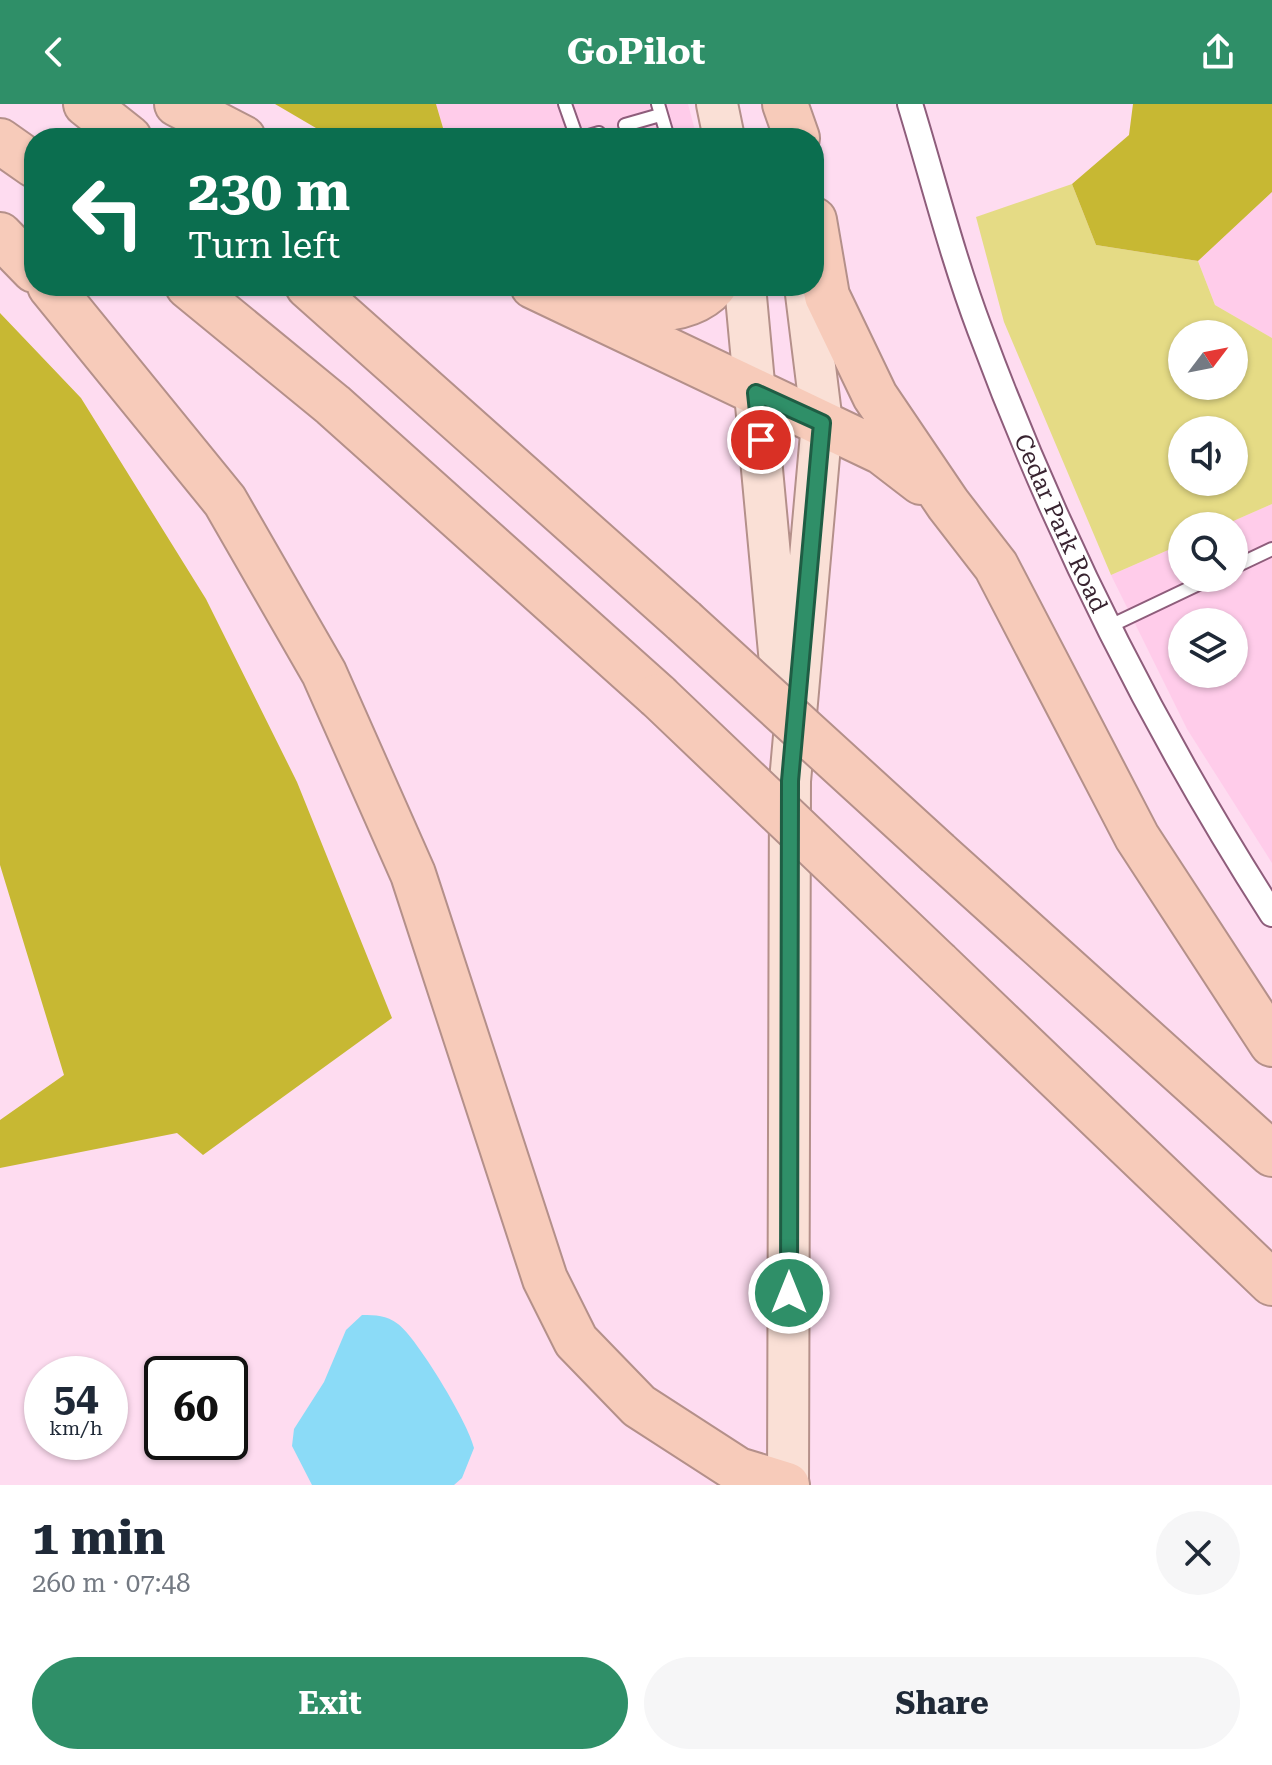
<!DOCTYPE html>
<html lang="en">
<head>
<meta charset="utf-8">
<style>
	body { margin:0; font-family:"Roboto Serif",serif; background:#f6f6f7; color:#1f2937; height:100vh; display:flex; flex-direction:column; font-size:30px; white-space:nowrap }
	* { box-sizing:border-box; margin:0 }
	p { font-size:26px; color:#747a83 }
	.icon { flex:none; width:44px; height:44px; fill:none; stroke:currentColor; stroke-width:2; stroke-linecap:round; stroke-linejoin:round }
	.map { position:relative; height:1381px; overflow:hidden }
	.sheet { display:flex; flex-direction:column; background:#fff; flex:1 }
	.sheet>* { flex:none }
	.hud { position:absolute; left:24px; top:24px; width:800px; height:168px; border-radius:32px; box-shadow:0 2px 6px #0004; background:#0b6e4f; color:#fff; overflow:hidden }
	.needle { width:52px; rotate:58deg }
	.buttons { position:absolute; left:1168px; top:216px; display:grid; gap:16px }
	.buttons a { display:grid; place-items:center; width:80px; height:80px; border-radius:50%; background:#fff; box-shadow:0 2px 6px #0004; font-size:40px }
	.speed { position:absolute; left:24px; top:1252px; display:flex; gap:16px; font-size:40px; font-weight:700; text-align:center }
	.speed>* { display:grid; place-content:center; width:104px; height:104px; border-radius:50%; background:#fff; box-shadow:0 2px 6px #0004; line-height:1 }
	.speed small { font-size:20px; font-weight:400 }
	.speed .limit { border:4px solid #111; border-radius:12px; background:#fff; color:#111 }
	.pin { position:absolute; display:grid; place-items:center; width:68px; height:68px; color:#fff; margin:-34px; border:4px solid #fff; border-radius:50%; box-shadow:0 2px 8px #0007 }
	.me { position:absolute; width:88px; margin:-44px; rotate:0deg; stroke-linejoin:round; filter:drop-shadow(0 0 6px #0008) }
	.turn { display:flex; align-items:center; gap:28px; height:168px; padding:0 32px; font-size:36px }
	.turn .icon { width:104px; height:104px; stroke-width:2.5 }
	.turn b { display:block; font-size:56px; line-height:68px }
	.round { display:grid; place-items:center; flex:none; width:84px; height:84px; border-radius:42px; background:#f6f6f7 }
	.summary { display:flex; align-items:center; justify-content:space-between; height:136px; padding:0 32px }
	h1 { font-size:48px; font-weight:700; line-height:60px }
	.action { display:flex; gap:16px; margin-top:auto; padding:16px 32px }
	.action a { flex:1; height:92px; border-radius:48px; background:#2f8f68; color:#fff; font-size:32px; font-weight:700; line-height:92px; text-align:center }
	.action a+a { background:#f6f6f7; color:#1f2937 }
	header { display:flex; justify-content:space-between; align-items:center; height:104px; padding:0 32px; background:#2f8f68; color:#fff; font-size:36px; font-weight:700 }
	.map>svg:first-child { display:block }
</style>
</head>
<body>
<header><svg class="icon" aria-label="back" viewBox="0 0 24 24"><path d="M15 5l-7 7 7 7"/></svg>GoPilot<svg class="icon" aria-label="share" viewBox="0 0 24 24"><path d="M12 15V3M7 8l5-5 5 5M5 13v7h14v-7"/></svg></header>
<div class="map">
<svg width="1272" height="1381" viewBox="0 0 1272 1381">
	<rect width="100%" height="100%" fill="#fedcf0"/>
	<path fill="#ffccea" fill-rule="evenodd" d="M436 0H688L697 34H446Z
		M1272 88V234L1215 201 1198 157Z
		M1272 400V759L1187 625 1111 471 1182 440V474H1234V422H1222ZM1182 518H1234V570H1182Z"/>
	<path fill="#e5db85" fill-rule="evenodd" d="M1072 80 1096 141 1198 157 1215 201 1272 234V400L1222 422H1182V440L1111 471 1004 218 976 113ZM1182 230H1234V282H1182ZM1182 326H1234V378H1182Z"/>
	<path fill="#c7b833" d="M275 0H436L446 34H333Z
		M1133 0H1272V88L1198 157 1096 141 1072 80 1129 31Z
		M0 209 81 294 206 495 297 678 392 914 203 1051 177 1029 0 1064V1016L64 971 0 761Z"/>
	<path fill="#8bdbf7" d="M362 1211C376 1211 386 1211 398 1220 417 1234 469 1320 474 1344L462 1374 454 1381H312L292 1342 294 1325 324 1278 346 1226Z"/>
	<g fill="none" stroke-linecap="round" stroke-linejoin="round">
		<defs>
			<path id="service" d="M565 0 577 34
				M658 0 668 34
				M625 21 660 11
				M582 34 599 29
				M1234 463 1272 445
				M1108 523 1211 474"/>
			<g id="minor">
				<path id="s1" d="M910 0C933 75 952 152 980 226 1056 431 1154 626 1272 810"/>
			</g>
			<path id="primary" d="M717 0 724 34
				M745 182 781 570
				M788 1381 790 677 822 319 805 182"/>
			<path id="motorway" d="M86 0 129 34
				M177 0 243 34
				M785 0 797 34
				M0 37 34 61
				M814 116 827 192 875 292 948 400 996 462 1137 733 1272 940
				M0 131 34 166
				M50 182 225 397 324 569 413 770 545 1175 576 1237 639 1302 738 1366 787 1381
				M188 182 333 301 658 592
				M308 182 684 517
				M533 182 882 348 921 378
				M592 197C629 206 685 214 714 182
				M938 749 1272 1050
				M938 859 1272 1179"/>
		</defs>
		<use href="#service" stroke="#8e5d7b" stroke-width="16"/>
		<use href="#minor" stroke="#8e5d7b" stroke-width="28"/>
		<use href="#primary" stroke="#b4908a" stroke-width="44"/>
		<use href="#motorway" stroke="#b4908a" stroke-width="48"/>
		<use href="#service" stroke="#fff" stroke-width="12"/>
		<use href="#minor" stroke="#fff" stroke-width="24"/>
		<use href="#primary" stroke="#fae0d6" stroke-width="40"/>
		<use href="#motorway" stroke="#f7cbba" stroke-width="44"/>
		<defs>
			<path id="motorway-bridge" d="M684 517 938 749
				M658 592 938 859"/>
		</defs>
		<use href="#motorway-bridge" stroke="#b4908a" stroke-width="48" stroke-linecap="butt"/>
		<use href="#motorway-bridge" stroke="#f7cbba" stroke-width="44"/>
	</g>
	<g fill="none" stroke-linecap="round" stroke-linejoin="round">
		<defs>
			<path id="route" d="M761 336 756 289 822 319 790 677 789 1189"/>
		</defs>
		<use href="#route" stroke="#1f5d44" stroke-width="20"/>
		<use href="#route" stroke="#2f8f68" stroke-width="14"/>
	</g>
	<g text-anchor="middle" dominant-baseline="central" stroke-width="6" stroke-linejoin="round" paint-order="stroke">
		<g font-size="24" fill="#382330" stroke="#fdf1f7">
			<text stroke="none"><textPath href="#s1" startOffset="446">Cedar Park Road</textPath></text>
		</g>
	</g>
</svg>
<div class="buttons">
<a><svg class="needle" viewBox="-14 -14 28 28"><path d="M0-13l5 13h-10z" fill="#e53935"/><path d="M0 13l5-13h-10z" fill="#747a83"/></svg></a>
<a><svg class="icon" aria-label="sound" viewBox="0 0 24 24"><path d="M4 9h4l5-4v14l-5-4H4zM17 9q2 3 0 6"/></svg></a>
<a><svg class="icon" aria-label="search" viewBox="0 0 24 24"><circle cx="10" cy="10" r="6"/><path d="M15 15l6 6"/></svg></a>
<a><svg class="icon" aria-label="layers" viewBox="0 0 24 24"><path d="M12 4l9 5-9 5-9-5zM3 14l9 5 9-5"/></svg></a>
</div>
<div class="speed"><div>54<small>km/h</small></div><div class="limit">60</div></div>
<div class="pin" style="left:761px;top:336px;background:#d93025"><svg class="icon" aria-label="arrive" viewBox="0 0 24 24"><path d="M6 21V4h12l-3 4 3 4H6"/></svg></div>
<svg class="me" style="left:789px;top:1189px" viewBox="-20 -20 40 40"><circle r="17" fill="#2f8f68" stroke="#fff" stroke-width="3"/><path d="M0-11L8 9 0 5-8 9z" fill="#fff"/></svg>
<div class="hud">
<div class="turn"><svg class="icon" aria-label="left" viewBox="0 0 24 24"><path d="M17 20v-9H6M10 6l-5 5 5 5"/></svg><div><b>230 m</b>Turn left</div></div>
</div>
</div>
<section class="sheet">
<div class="summary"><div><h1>1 min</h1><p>260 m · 07:48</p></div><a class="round"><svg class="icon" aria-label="close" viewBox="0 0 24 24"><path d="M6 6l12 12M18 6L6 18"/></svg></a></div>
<div class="action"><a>Exit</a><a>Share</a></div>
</section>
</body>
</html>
